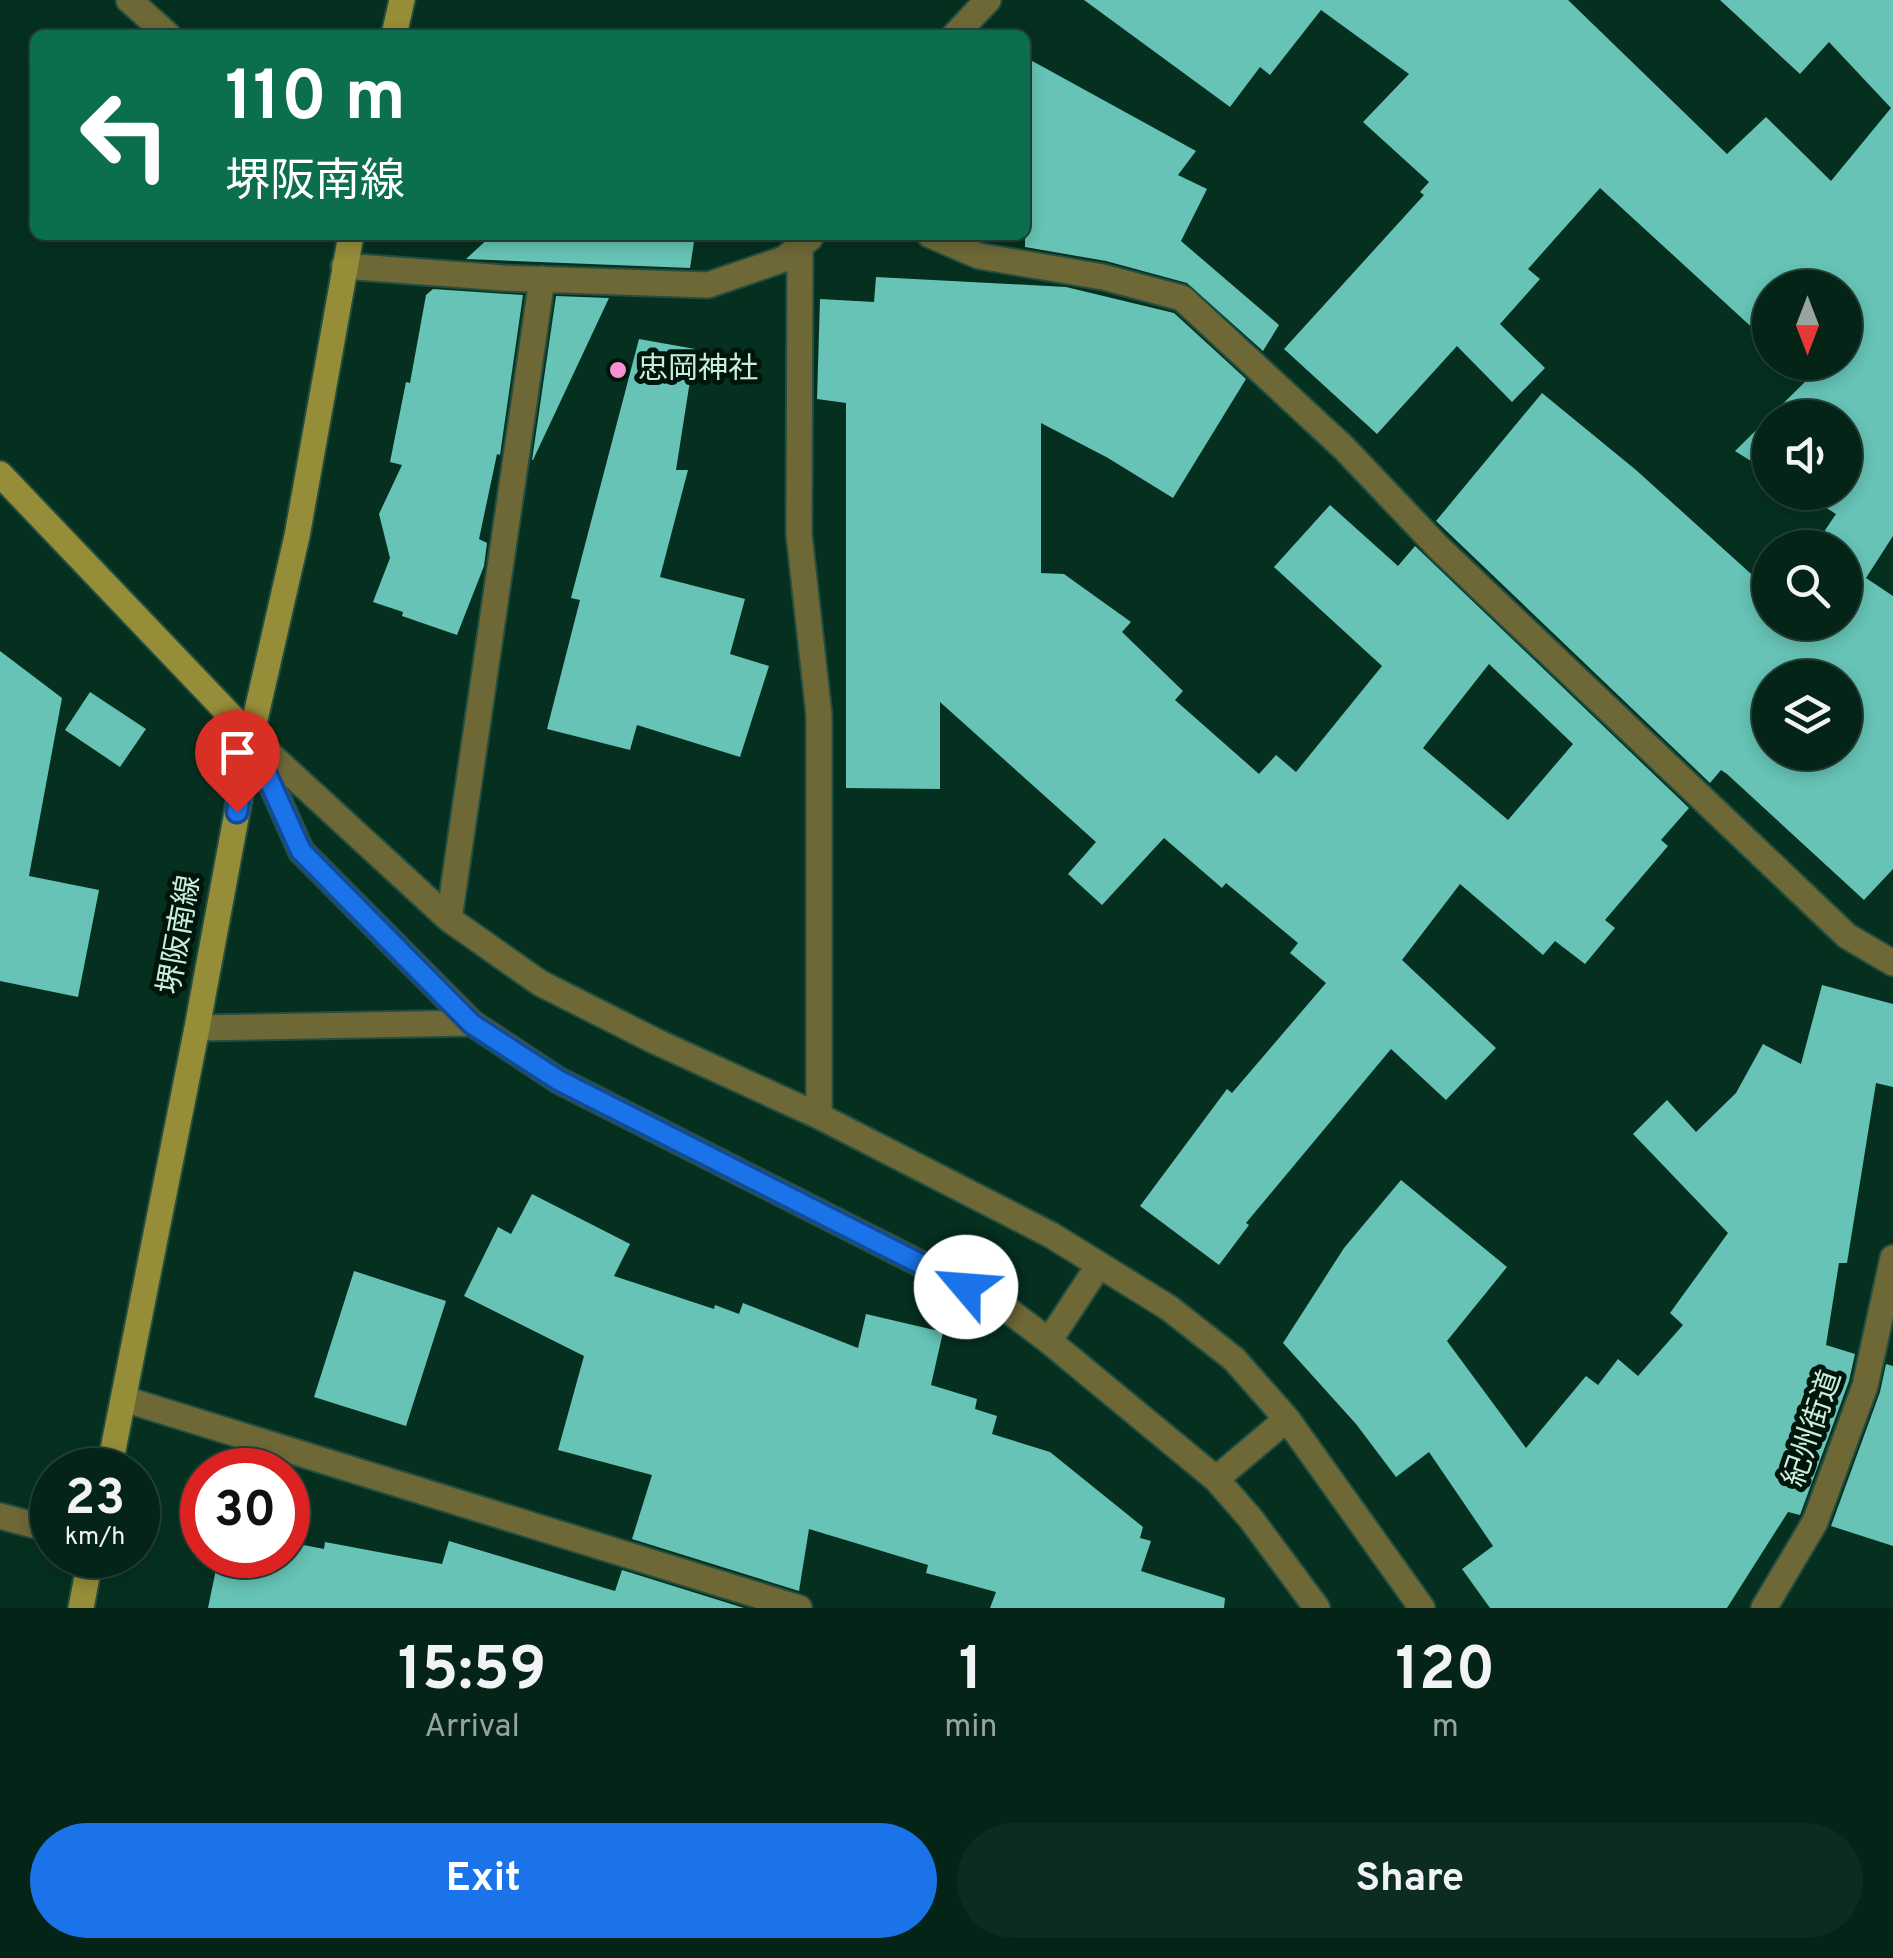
<!DOCTYPE html>
<html lang="en">
<head>
<meta charset="utf-8">
<style>
	body { margin:0; font-family:Overpass,"Noto Sans JP",sans-serif; background:#0d2c21; color:#f1f3f6; height:100vh; display:flex; flex-direction:column; font-size:38px; white-space:nowrap }
	* { box-sizing:border-box; margin:0 }
	p { font-size:32px; color:#97a4a2 }
	.icon { flex:none; width:55px; height:55px; fill:none; stroke:currentColor; stroke-width:2; stroke-linecap:round; stroke-linejoin:round }
	.map { position:relative; height:1608px; overflow:hidden }
	.sheet { display:flex; flex-direction:column; background:#042418; flex:1 }
	.sheet>* { flex:none }
	.guide { position:absolute; left:30px; top:30px; width:1000px; height:210px; border-radius:15px; box-shadow:0 5px 15px #0003,0 0 0 2px #254137; background:#0b6e4f; color:#fff; overflow:hidden }
	.needle { width:65px; rotate:180deg }
	.controls { position:absolute; left:1752px; top:270px; display:grid; gap:20px }
	.controls a { display:grid; place-items:center; width:110px; height:110px; border-radius:50%; background:#042418; box-shadow:0 5px 15px #0003,0 0 0 2px #254137; font-size:50px }
	.speed { position:absolute; left:30px; top:1448px; display:flex; gap:20px; font-size:50px; font-weight:700; text-align:center }
	.speed>* { display:grid; place-content:center; width:130px; height:130px; border-radius:50%; background:#042418; box-shadow:0 5px 15px #0003,0 0 0 2px #254137; line-height:1 }
	.speed small { font-size:25px; font-weight:400 }
	.speed .limit { border:15px solid #d22; background:#fff; color:#111 }
	.pin { position:absolute; display:grid; place-items:center; width:85px; height:85px; color:#fff; margin:-102px -42px; border-radius:50% 50% 50% 0; rotate:-45deg; box-shadow:0 0 10px #0007 }
	.pin .icon { rotate:45deg }
	.me { position:absolute; width:110px; margin:-55px; rotate:297deg; stroke-linejoin:round; filter:drop-shadow(0 0 8px #0008) }
	.turn { display:flex; align-items:center; gap:35px; height:210px; padding:0 30px; font-size:45px }
	.turn .icon { width:130px; height:130px; stroke-width:2.5 }
	.turn b { display:block; font-size:70px; line-height:85px }
	.eta { display:flex; justify-content:space-evenly; align-items:center; height:170px; text-align:center }
	.eta b { font-size:60px; font-weight:700; line-height:70px }
	.action { display:flex; gap:20px; margin-top:auto; padding:20px 30px }
	.action a { flex:1; height:115px; border-radius:60px; background:#1a73e8; color:#fff; font-size:40px; font-weight:700; line-height:115px; text-align:center }
	.action a+a { background:#0d2c21; color:#f1f3f6 }
	.map>svg:first-child { display:block }
</style>
</head>
<body>
<div class="map">
<svg width="1893" height="1608" viewBox="0 0 1893 1608">
	<rect width="100%" height="100%" fill="#053020"/>
	<path fill="#66c3b5" fill-rule="evenodd" d="M1084 0H1568L1727 154 1766 117 1831 181 1891 108 1829 42 1800 74 1720 0H1893V536L1866 578 1893 596V869L1864 900 1727 774 1721 770 1710 783 1436 521 1542 393 1636 470 1770 591V622H1845V548H1813L1836 514 1801 492H1845V418H1770V473L1735 451 1808 379 1790 362H1845V288H1770V344L1600 188 1528 269 1540 279 1500 324 1545 368 1512 402 1457 346 1377 434 1284 349 1424 195 1420 192 1429 182 1363 122 1409 74 1321 10 1270 75 1260 67 1230 107ZM1770 678H1845V752H1770Z
		M1025 57 1196 151 1178 175 1207 189 1181 241 1279 325 1263 351 1187 283 1106 261 1025 247Z
		M492 235H695L690 268 466 259Z
		M876 277 1066 287 1174 313 1246 379 1173 498 1108 458 1041 423V573L1064 574 1131 622 1122 632 1183 691 1175 700 1259 774 1276 755 1296 772 1382 666 1274 567 1330 505 1398 566 1415 546 1689 808 1661 840 1668 846 1605 920 1615 928 1585 964 1555 941 1543 955 1460 884 1402 960 1496 1048 1446 1100 1391 1049 1246 1223 1249 1225 1219 1265 1140 1206 1227 1089 1232 1093 1326 983 1290 953 1298 943 1226 883 1222 888 1164 838 1102 905 1068 874 1096 842 940 702V789L846 788V403L817 399 820 299 874 302ZM1489 664 1573 744 1508 820 1423 748Z
		M433 289 523 295 500 455 497 454 479 539 487 543 484 566 457 635 402 616 403 612 373 602 390 558 379 514 402 465 390 462 406 382 410 383 426 295Z
		M556 296 609 298 533 460H532Z
		M639 339 695 349 676 470H688L660 577 745 599 730 654 769 666 740 757 637 725 630 750 547 729 580 600 571 598Z
		M0 651 62 698 29 876 99 890 78 997 0 981Z
		M90 692 146 729 120 767 65 730Z
		M1822 985 1893 1004V1087L1876 1083 1847 1263H1839L1826 1345 1855 1354 1849 1381 1800 1515 1788 1512 1727 1608H1490L1462 1569 1493 1546 1429 1452 1396 1477 1356 1424 1283 1343 1344 1248 1401 1180 1507 1267 1447 1341 1526 1448 1586 1376 1598 1385 1618 1359 1638 1376 1683 1325 1670 1313 1728 1233 1633 1134 1667 1100 1696 1132 1736 1093 1763 1044 1801 1064Z
		M532 1194 630 1244 614 1276 714 1309 715 1305 739 1314 743 1303 858 1348 866 1314 943 1332 931 1385 977 1399 975 1409 997 1416 992 1434 1050 1452 1143 1527 1140 1538 1151 1541 1141 1571 1225 1598 1224 1608H990L996 1592 926 1573 928 1565 809 1529 799 1591 632 1539 652 1475 558 1450 584 1356 464 1296 498 1227 511 1234Z
		M354 1271 446 1301 406 1426 314 1397Z
		M1886 1364 1893 1366V1546L1831 1526 1880 1392Z
		M449 1541 615 1591 622 1570 744 1608H208L219 1555H288V1542L324 1549 325 1542 442 1564Z"/>
	<g fill="none" stroke-linecap="round" stroke-linejoin="round">
		<defs>
			<path id="street" d="M129 0 168 35
				M955 35 988 0
				M930 235 979 256 1103 277 1182 298 1344 448 1438 547 1847 936 1893 963
				M800 245 799 534 819 715V1116
				M344 266 504 278 708 285 784 259 810 238
				M251 737 449 919 540 983 657 1042 819 1116 1051 1235 1169 1308 1234 1359 1287 1419 1422 1608
				M255 747 301 851 472 1023 558 1080 1000 1304 1049 1341 1216 1479 1251 1519 1317 1608
				M449 919 542 279
				M197 1028 472 1023
				M1049 1341 1099 1265
				M124 1399 799 1608
				M1216 1479 1287 1419
				M0 1516 52 1530
				M1764 1608 1815 1522 1865 1386 1893 1258"/>
			<path id="secondary" d="M394 35 402 0
				M0 474 251 737
				M109 1470 197 1028 251 737 297 536 351 235
				M81 1608 91 1555"/>
		</defs>
		<use href="#street" stroke="#244e3e" stroke-width="29"/>
		<use href="#secondary" stroke="#244e3e" stroke-width="29"/>
		<use href="#street" stroke="#6e6837" stroke-width="25"/>
		<use href="#secondary" stroke="#968d39" stroke-width="25"/>
	</g>
	<g fill="none" stroke-linecap="round" stroke-linejoin="round">
		<defs>
			<path id="route" d="M237 812 250 738 301 851 472 1024 558 1080 966 1287"/>
		</defs>
		<use href="#route" stroke="#114b97" stroke-width="25"/>
		<use href="#route" stroke="#1a73e8" stroke-width="18"/>
	</g>
	<circle fill="#f690d0" stroke="#01150c" stroke-width="4" cx="618" cy="370" r="10"/>
	<g text-anchor="middle" dominant-baseline="central" stroke-width="10" stroke-linejoin="round" paint-order="stroke">
		<g font-size="30" fill="#c9eedb" stroke="#01150c" text-anchor="start">
			<text x="638" y="370">忠岡神社</text>
		</g>
		<g font-size="30" fill="#c9eedb" stroke="#01150c">
			<text transform="translate(181 935) rotate(-80)">堺阪南線</text>
			<text transform="translate(1814 1429) rotate(-71)">紀州街道</text>
		</g>
	</g>
</svg>
<div class="controls">
<a><svg class="needle" viewBox="-14 -14 28 28"><path d="M0-13l5 13h-10z" fill="#e53935"/><path d="M0 13l5-13h-10z" fill="#97a4a2"/></svg></a>
<a><svg class="icon" aria-label="sound" viewBox="0 0 24 24"><path d="M4 9h4l5-4v14l-5-4H4zM17 9q2 3 0 6"/></svg></a>
<a><svg class="icon" aria-label="search" viewBox="0 0 24 24"><circle cx="10" cy="10" r="6"/><path d="M15 15l6 6"/></svg></a>
<a><svg class="icon" aria-label="layers" viewBox="0 0 24 24"><path d="M12 4l9 5-9 5-9-5zM3 14l9 5 9-5"/></svg></a>
</div>
<div class="speed"><div>23<small>km/h</small></div><div class="limit">30</div></div>
<div class="pin" style="left:237px;top:812px;background:#d93025"><svg class="icon" aria-label="arrive" viewBox="0 0 24 24"><path d="M6 21V4h12l-3 4 3 4H6"/></svg></div>
<svg class="me" style="left:966px;top:1287px" viewBox="-20 -20 40 40"><circle r="19" fill="#fff"/><path d="M0-13L10 11 0 6-10 11z" fill="#1a73e8"/></svg>
<div class="guide">
<div class="turn"><svg class="icon" aria-label="left" viewBox="0 0 24 24"><path d="M17 20v-9H6M10 6l-5 5 5 5"/></svg><div><b>110 m</b>堺阪南線</div></div>
</div>
</div>
<section class="sheet">
<div class="eta">
<div><b>15:59</b><p>Arrival</p></div>
<div><b>1</b><p>min</p></div>
<div><b>120</b><p>m</p></div>
</div>
<div class="action"><a>Exit</a><a>Share</a></div>
</section>
</body>
</html>
